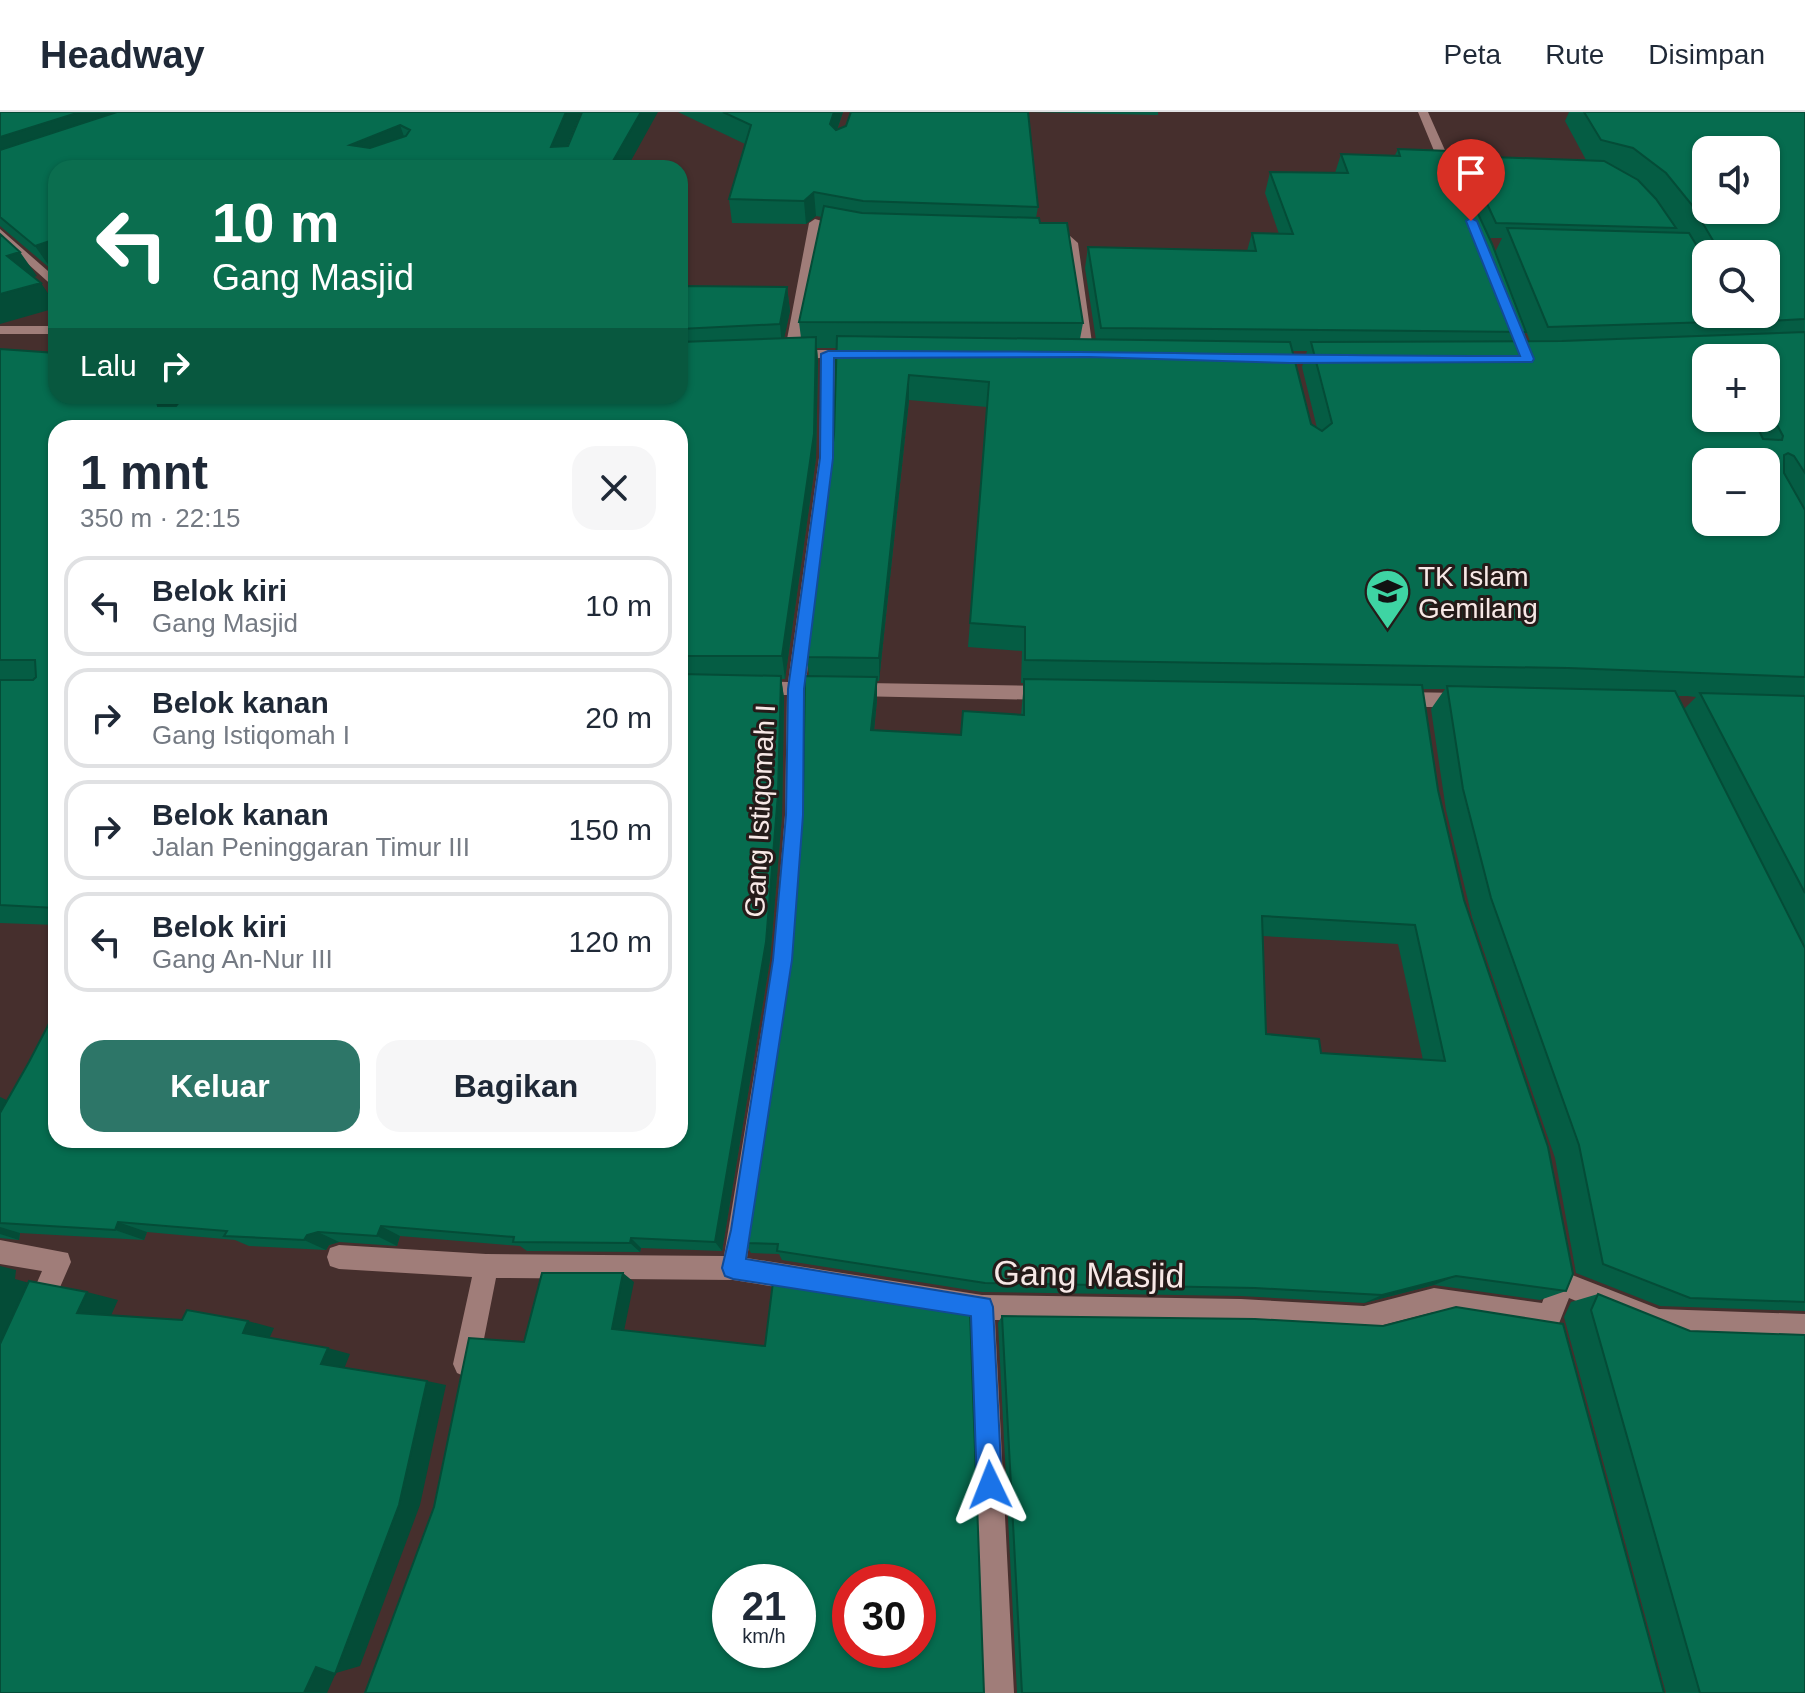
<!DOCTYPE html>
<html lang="id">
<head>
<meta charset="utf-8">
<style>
	body { margin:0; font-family:Arial,sans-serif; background:#f6f6f7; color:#1f2937; height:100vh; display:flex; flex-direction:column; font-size:30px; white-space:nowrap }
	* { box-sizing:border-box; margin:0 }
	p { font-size:26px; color:#747a83 }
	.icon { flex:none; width:44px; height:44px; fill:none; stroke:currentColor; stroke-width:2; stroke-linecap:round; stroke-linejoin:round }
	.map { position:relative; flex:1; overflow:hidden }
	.side { position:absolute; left:48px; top:308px; width:640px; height:728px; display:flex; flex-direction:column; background:#fff; border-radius:24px; box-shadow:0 2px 6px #0004 }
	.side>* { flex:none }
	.banner { position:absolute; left:48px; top:48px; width:640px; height:244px; border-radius:24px; box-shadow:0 2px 6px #0004; background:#0b6e4f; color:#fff; overflow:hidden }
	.buttons { position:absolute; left:1692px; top:24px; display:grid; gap:16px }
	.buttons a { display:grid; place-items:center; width:88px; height:88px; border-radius:16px; background:#fff; box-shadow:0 2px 6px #0004; font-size:40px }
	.speed { position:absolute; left:712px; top:1452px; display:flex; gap:16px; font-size:40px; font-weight:700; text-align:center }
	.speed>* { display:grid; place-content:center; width:104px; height:104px; border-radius:50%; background:#fff; box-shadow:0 2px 6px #0004; line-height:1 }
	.speed small { font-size:20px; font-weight:400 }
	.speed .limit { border:12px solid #d22; background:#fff; color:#111 }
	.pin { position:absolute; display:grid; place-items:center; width:68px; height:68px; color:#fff; margin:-82px -34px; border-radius:50% 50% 50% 0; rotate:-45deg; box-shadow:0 0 8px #0007 }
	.pin .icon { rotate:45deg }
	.me { position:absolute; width:88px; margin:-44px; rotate:358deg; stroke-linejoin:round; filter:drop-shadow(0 0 6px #0008) }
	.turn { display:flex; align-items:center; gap:28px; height:168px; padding:0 32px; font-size:36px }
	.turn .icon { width:104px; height:104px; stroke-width:2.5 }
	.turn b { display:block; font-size:56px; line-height:68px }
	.then { display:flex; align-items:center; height:76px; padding:0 32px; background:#0003; gap:16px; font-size:30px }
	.round { display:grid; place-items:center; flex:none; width:84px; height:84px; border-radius:24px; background:#f6f6f7 }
	.headline { display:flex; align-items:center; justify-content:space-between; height:136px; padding:0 32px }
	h1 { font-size:48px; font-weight:700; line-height:60px }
	.cta { display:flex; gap:16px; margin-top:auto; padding:16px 32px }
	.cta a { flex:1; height:92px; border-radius:24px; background:#2d7668; color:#fff; font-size:32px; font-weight:700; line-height:92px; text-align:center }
	.cta a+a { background:#f6f6f7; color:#1f2937 }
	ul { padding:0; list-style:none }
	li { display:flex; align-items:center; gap:24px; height:100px; margin:0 16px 12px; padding:0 16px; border:4px solid #e0e1e3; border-radius:24px }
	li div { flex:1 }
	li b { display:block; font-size:30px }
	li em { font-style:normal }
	header { display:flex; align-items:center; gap:48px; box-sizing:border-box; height:112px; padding:0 40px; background:#fff; border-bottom:2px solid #e0e1e3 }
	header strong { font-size:38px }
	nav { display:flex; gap:44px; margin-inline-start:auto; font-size:28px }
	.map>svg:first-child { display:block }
</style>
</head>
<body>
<header>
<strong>Headway</strong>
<nav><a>Peta</a><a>Rute</a><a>Disimpan</a></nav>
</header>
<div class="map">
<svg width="1805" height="1581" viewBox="0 0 1805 1581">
	<rect width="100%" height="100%" fill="#462f2d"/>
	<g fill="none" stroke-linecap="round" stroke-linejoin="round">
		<path fill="#a07d79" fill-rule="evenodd" d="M1418 0H1428L1456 63 1454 65 1444 63Z
			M815 107 851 117 845 121 820 116 799 238H861L868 242 861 246H835L833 346 806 570 1048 574 1057 581 1048 588 805 583 803 703 793 848 747 1146 982 1183 1241 1187 1364 1194 1434 1176 1542 1191 1553 1162 1562 1159 1659 1197 1805 1202V1228L1659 1223 1569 1186 1558 1214 1549 1217 1434 1200 1364 1218 1241 1211 995 1208 1014 1581H984L970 1206 733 1168 496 1166 479 1252 475 1261 466 1265 457 1261 453 1252 472 1165 339 1157 330 1154 327 1145 330 1136 339 1133 486 1142 724 1144 773 848 785 703 787 583H756L747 576 756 569 788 570 819 346 821 246 791 247 784 243 809 111Z
			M0 117 56 166V177L0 127Z
			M1044 119 1069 123 1078 131 1094 245 1082 242 1066 132 1040 126 1038 123Z
			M0 214H56V222H0Z
			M1400 580 1464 581 1473 588C1465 598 1399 597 1391 587Z
			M0 1128 68 1141 71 1150 47 1205 38 1208 29 1205 26 1196 42 1159 0 1152Z"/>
	</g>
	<path fill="#055d44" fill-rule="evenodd" d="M0 0H581L567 34 627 56H56V157L52 158 0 114Z
		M678 0H843L837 18 846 14 851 0H1158V3L1028 0 1038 95 1036 106 1083 211 1080 227 1096 228 1085 156 1088 135 1247 139 1252 121 1279 122 1265 81 1270 60 1335 61 1341 42 1395 43 1398 37 1459 59 1465 44 1586 48 1565 9 1569 0H1805V1199L1660 1194 1576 1161 1555 1046 1472 805 1446 698 1431 597 1445 577H1422L1438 678 1464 788 1566 1179 1540 1188 1434 1173 1364 1191 1241 1184 982 1180 782 1148 779 1142 751 1141 745 1131 792 830 803 682 809 564 807 545 834 322 836 236H817L818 249 816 346 785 567H781L784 586 782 703 770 848 722 1139 641 1136 640 1140 527 1139 520 1134 400 1124 397 1134 339 1130 329 1133 326 1138 249 1134 235 1128 147 1120 144 1128 20 1121 19 1128 0 1126V985L7 989 680 1028V316H56V813L0 811V237L56 284H680V174L787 175 790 199 784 226H801L799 210 822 105 816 104 806 112 732 111 729 87 745 32ZM1489 126H1502L1495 140 1530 229H1521L1526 220ZM1706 142H1766V202H1706ZM1292 239H1307L1302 255 1317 316 1311 312ZM1766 246V306H1706ZM909 288 987 295 968 535 1022 539 1021 571H1024L1021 603 961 623 874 618 877 588V569H879ZM1677 584H1687L1696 585 1684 597ZM1263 824 1398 832 1423 948 1321 941 1266 922Z
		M1598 1182 1690 1219 1805 1581H1666L1564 1205 1571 1190Z
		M1002 1204 1664 1581H1017L998 1211Z"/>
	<path fill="#044c37" d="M80 0H164L0 53V25Z
		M566 0H581L559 53 551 35Z
		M641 0H658L627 56H609Z
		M834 0H843L831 35 830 12Z
		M400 13 408 36 360 56 350 33Z
		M814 80 816 104 806 112 804 89Z
		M56 127V157L52 158 35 134Z
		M20 140 37 164 24 168 7 144Z
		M41 171 56 193V196L0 212V182Z
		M787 175 790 199 782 236 780 212Z
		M816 225 818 249 816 346 785 567 782 544Z
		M909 263V288L879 569V546Z
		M162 284H195L174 314 158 294 157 290Z
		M781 564 784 586 782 703 770 848 722 1139 715 1130Z
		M877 565V588L872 640 871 618Z
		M0 985 13 991 0 1016Z
		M118 1110 147 1120 144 1128 115 1118Z
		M381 1114 400 1124 397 1134 377 1124Z
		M0 1115 20 1121 19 1128 0 1122Z
		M318 1120 339 1130 329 1133 326 1138 304 1128 307 1123Z
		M631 1126 641 1136 640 1140 630 1131Z
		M0 1154 16 1158 15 1167 33 1172 0 1244Z
		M623 1161 634 1170 623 1224 612 1217Z
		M1456 1164 1434 1173 1364 1191 1382 1183Z
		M87 1180 118 1188 109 1208 77 1201Z
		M248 1209 274 1216 269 1227 243 1221Z
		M328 1236 350 1242 344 1257 321 1252Z
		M427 1269 446 1273 420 1393 360 1554 336 1561 327 1581H304Z"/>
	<path fill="#066c4f" stroke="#044c37" stroke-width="2" fill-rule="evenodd" d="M0 0H80L0 25Z
		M117 0H566L551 35 568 34 582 0H641L609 56 524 50 521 56H56V127L35 134 0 105V38ZM400 13 410 18 406 24 370 36 350 33Z
		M723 0H834L830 12 836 18 846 14 851 0H1028L1038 95 863 89 814 80 804 89 729 87 751 13Z
		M1584 0H1805V207L1766 209 1760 202H1766V142H1721L1692 93 1666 61 1633 36 1601 28ZM1706 38H1766V98H1706Z
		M1398 37 1449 39 1492 132 1526 220 1101 216 1088 135 1256 139 1252 121 1293 122 1270 60 1348 61 1341 42 1400 44Z
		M1465 44 1604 49 1638 68 1656 87 1676 116 1496 111Z
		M824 94 862 101 1039 106 1040 111H1067L1083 211 799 210Z
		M1507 116 1689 121 1706 149V202H1740L1745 209 1548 215Z
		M0 122 20 140 7 144 41 171 0 182Z
		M680 174 787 175 780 212 680 217Z
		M1805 220V361L1794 344 1788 341 1784 343V361L1805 398V565L1568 556 1025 548V515L970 511 989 270 909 263 879 546 807 545 834 322 837 224 1290 230 1311 312 1322 319 1332 311 1311 230 1562 229ZM1706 246H1766V292L1783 324 1782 328 1763 327 1753 306H1706ZM1706 350H1766V410H1706Z
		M816 225 814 322 782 544H680V316H56V796L0 793V568H33L36 565 35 548H0V237L56 241V284H162L157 290 158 294H176L184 284H680V230Z
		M680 562 781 564 778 682 766 830 715 1130 631 1126 630 1131 513 1130 514 1125 381 1114 377 1124 318 1120 307 1123 304 1128 224 1124 227 1119 118 1110 115 1118 0 1111V1001L29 950 56 898V1028H680Z
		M805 564 877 565 871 618 961 623 963 599 1024 603V567L1422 573 1438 678 1464 788 1548 1035 1573 1162 1566 1179 1456 1164 1382 1183 1255 1176 985 1171 777 1139 778 1132 745 1131 792 830 803 682ZM1262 804 1415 813 1445 949 1321 941 1319 927 1266 922Z
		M1447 574 1675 579 1805 836V1190L1690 1186 1603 1152 1579 1033 1491 786 1463 677Z
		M1700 581 1805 584V781Z
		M542 1161H623L612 1217 765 1234 773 1170 970 1201 984 1581H365L434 1395 469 1226 524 1230ZM730 1470H798V1538H730ZM850 1470H918V1538H850Z
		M29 1169 87 1180 77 1201 182 1208 187 1198 248 1209 243 1221 328 1236 321 1252 427 1269 399 1393 335 1562 316 1555 304 1581H0V1232Z
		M1598 1182 1690 1219 1805 1223V1581H1700L1591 1198Z
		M1456 1195 1563 1212 1664 1581H1022L1002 1204 1255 1207 1383 1214Z"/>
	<path fill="#1a73e8" stroke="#114b97" stroke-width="2" d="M1471 106 1477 109 1534 247 1532 250 1290 251 1089 245 834 246 833 346 804 577 803 703 792 848 746 1147 990 1187 993 1195 1002 1373 998 1382 990 1385 981 1382 977 1373 971 1204 733 1167 725 1164 722 1156 731 1118 773 848 786 703 788 577 820 346 821 242 828 239C1058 238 1289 244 1520 244L1466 109Z"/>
	<defs>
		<symbol id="school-pin" viewBox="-11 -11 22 30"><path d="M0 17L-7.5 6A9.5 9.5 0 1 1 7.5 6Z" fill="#3ed4a3" stroke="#251b19"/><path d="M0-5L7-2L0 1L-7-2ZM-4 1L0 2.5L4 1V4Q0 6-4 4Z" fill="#111"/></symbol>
	</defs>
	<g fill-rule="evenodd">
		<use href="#school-pin" x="1362" y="454" width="51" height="69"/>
	</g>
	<g text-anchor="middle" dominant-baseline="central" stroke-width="6" stroke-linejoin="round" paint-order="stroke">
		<g font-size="28" fill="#f7e8e6" stroke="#251b19" text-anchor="start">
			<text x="1418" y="464">TK Islam<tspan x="1418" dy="32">Gemilang</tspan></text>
		</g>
		<g font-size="28" fill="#f7e8e6" stroke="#251b19">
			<text transform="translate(760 699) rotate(-87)">Gang Istiqomah I</text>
		</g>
		<g font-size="34" fill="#f7e8e6" stroke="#251b19">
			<text transform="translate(1089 1162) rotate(1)">Gang Masjid</text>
		</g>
	</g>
</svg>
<div class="buttons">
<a><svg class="icon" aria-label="sound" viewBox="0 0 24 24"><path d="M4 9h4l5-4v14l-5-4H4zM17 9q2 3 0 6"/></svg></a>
<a><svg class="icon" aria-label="search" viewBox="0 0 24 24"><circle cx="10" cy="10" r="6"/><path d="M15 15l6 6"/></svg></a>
<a>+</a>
<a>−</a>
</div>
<div class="speed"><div>21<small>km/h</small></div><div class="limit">30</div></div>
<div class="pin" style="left:1471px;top:109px;background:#d93025"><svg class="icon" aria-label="arrive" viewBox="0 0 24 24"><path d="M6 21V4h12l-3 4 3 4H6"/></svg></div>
<svg class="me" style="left:990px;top:1373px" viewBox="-20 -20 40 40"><path d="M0-17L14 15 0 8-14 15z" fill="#1a73e8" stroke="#fff" stroke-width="4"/></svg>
<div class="banner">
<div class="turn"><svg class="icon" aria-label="left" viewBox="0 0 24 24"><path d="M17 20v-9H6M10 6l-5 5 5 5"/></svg><div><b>10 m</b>Gang Masjid</div></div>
<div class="then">Lalu<svg class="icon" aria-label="right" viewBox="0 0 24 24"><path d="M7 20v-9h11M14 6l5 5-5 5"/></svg></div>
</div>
<section class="side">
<div class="headline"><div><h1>1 mnt</h1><p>350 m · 22:15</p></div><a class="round"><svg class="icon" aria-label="close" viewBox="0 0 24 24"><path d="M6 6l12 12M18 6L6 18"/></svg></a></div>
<ul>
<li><svg class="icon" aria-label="left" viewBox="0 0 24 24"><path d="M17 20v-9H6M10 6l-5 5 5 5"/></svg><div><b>Belok kiri</b><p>Gang Masjid</p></div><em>10 m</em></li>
<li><svg class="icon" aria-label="right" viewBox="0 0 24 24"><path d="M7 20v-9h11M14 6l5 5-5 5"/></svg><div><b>Belok kanan</b><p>Gang Istiqomah I</p></div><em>20 m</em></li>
<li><svg class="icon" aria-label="right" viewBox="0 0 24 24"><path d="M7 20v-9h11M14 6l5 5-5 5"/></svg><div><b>Belok kanan</b><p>Jalan Peninggaran Timur III</p></div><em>150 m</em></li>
<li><svg class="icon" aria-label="left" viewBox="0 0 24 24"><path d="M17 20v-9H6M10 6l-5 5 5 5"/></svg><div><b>Belok kiri</b><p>Gang An-Nur III</p></div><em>120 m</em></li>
</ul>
<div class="cta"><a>Keluar</a><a>Bagikan</a></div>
</section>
</div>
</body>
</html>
